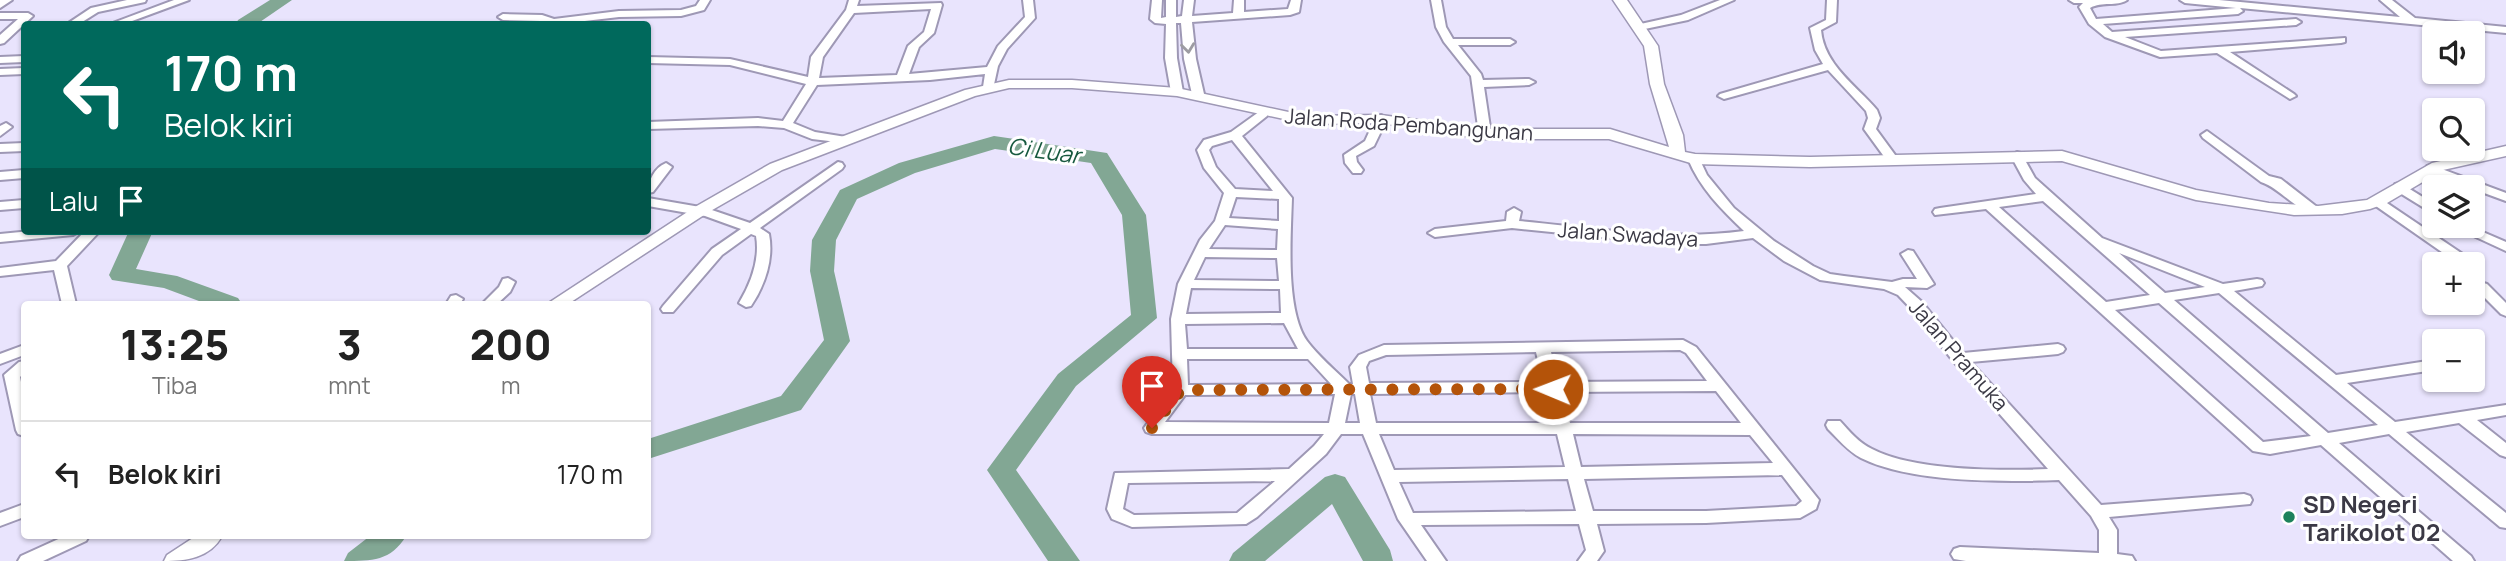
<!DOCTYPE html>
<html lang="id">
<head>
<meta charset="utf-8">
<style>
	body { margin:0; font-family:Manrope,sans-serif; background:#f2f2f2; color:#222; height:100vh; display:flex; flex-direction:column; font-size:26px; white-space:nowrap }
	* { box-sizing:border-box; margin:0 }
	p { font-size:23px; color:#767676 }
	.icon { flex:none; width:38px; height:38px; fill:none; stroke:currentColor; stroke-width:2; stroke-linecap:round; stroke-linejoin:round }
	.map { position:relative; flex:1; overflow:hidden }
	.drawer { position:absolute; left:21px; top:301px; width:630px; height:238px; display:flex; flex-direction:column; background:#fff; border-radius:7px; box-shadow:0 2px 5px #0004 }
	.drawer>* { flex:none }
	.guide { position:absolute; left:21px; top:21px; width:630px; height:214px; border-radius:7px; box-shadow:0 2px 5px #0004; background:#00695c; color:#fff; overflow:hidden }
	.buttons { position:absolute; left:2422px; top:21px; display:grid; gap:14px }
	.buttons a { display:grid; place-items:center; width:63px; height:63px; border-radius:7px; background:#fff; box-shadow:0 2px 5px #0004; font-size:35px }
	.pin { position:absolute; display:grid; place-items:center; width:60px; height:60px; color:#fff; margin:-72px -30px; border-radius:50% 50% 50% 0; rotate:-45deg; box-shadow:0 0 7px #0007 }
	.pin .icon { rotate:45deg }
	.me { position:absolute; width:77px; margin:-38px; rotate:271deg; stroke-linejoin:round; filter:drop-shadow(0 0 5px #0008) }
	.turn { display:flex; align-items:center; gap:24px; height:147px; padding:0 28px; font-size:32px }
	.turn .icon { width:91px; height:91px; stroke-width:2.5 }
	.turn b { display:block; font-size:49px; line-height:60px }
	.then { display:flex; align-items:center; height:66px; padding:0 28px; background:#0003; gap:14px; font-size:26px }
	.eta { display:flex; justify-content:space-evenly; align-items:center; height:119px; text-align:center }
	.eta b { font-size:42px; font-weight:800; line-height:49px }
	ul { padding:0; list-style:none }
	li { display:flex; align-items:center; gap:21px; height:105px; padding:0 28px; border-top:2px solid #e0e0e0 }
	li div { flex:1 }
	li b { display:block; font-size:26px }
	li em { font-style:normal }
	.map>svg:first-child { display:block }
</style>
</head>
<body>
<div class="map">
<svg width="2506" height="561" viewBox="0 0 2506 561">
	<rect width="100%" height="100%" fill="#e9e4fd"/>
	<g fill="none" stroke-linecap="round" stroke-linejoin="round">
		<path fill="#82a794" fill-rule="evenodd" d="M270 0H292L257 24H236L238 20Z
			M994 136 1107 153 1146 215 1157 318 1076 386 1016 470 1080 561H1048L987 470 1058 374 1131 315 1122 215 1091 163 995 149 915 173 857 199 836 240 834 271 850 341 801 410 648 459V439L781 396 824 340 810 271 812 240 840 190 899 163Z
			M129 231H153L136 269 177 276 238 298 242 304H207L164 288 112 280 109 275Z
			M1335 474 1345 477 1390 550 1393 561H1363L1332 504 1265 561H1229L1233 553 1325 477Z
			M370 536H406C391 561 372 561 344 561L348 553Z"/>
		<defs>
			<path id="minor" d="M0 0H12L0 8Z
				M127 0H146L145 2 98 12 79 24H67L91 8Z
				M174 0H189L124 24H110Z
				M700 0H710L704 10 681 16 619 17 559 24 541 21 503 20 498 17 503 14 542 15 554 19 619 11 681 10 696 6Z
				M849 0H859L857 6 941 3 942 5 934 33 919 47 909 74 987 67 998 46 1025 17 1023 0H1033L1035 18 1007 49 998 66 993 89H985L983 87 985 74 930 80 817 85 793 123 815 132 846 137 848 140 846 143 812 139 784 128 758 126 648 129V122L758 118 783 121 806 84 730 65 648 63V57L730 59 808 77 811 57 846 10ZM931 9 924 32 908 46 897 75 819 78 823 57 854 13Z
				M1152 0H1162L1161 18 1166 17V0H1176V17L1182 16 1184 0H1194L1192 16 1233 13 1234 0H1244V12L1288 9 1291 0H1301L1299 12 1290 15 1192 22 1196 59 1204 94 1198 97 1192 94 1184 59 1181 23H1176L1177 58 1183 92 1177 95 1171 92 1165 58 1166 24 1155 23 1150 19Z
				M1431 0H1441L1446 27 1453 39H1510L1515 42 1510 45H1458L1481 74 1483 80 1529 79 1535 82 1529 85 1484 87 1491 134 1489 137 1485 138 1479 134 1471 76 1444 42 1436 27Z
				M1720 0H1734L1688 20 1640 30 1635 27 1636 25 1681 15Z
				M1827 0H1837L1836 22 1821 30C1824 65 1856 85 1877 110L1880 118 1876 129 1898 159 1896 162H1888L1864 129 1868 118 1866 111 1828 70 1724 99 1718 96 1720 94 1823 64 1815 50 1810 28 1826 20Z
				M2069 0H2127C2117 7 2102 1 2090 8L2096 19 2236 8 2185 3 2180 0H2219L2400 17 2380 0H2392L2415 18 2506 27V33L2240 8 2243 11 2238 14 2103 24 2112 32 2296 19 2301 22 2296 25 2125 37 2161 51 2345 38V42L2341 43 2230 52 2294 94 2296 96 2290 99 2217 53 2160 57 2105 37 2089 24 2079 7 2083 3H2074Z
				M0 13H28L33 16 4 43 0 44V35L18 19H0Z
				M24 56V62L0 63V57Z
				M24 68V74L0 75V69Z
				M1263 109 1267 110V116L1242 136 1292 198C1291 235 1285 310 1307 341 1318 356 1335 370 1349 384H1353L1350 367 1359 355 1384 345 1683 340 1696 347 1819 500 1816 509 1800 518 1706 523 1597 524 1604 551 1597 561H1578L1586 550 1579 524 1421 525 1446 561H1427L1398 519 1363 434H1341L1326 454 1257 517 1246 524 1132 527 1112 519 1107 509 1115 473 1289 469 1314 446 1324 434H1152L1146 432 1144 428 1173 389 1171 319 1178 284 1200 240 1215 221 1224 193 1204 168 1197 150 1204 140 1231 132ZM1232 140 1273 191 1235 189 1216 167 1209 150 1212 146ZM1236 197 1279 199V221L1229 218ZM1225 225 1278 229 1277 250 1209 249ZM1205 257 1277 258 1279 281 1194 280ZM1191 288 1280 289 1281 313 1186 314ZM1284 323 1298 349H1187L1185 324ZM1680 350 1686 353 1707 381 1559 382 1551 352ZM1536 352 1543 382 1369 383 1366 367 1369 361 1386 355ZM1187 359H1308L1331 384 1188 385ZM1716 391 1741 423H1570L1561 392ZM1546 392 1554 423H1376L1370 394ZM1335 394 1329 423 1165 422 1185 395ZM1351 394H1355L1360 423H1345ZM1379 434H1557L1565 467 1394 470ZM1573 434 1750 435 1773 463 1581 467ZM1782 475 1802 501 1796 506 1706 511H1593L1584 479ZM1568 479 1576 511 1413 513 1399 482ZM1275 481 1237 513 1134 515 1123 509 1128 483Z
				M1381 115 1387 119 1374 146 1356 156 1357 162 1363 170 1361 173H1353L1345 163 1344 155 1365 141 1375 119Z
				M6 123 12 127 0 136V126Z
				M2207 131 2269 176 2281 179 2317 207 2319 210 2317 213C2300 215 2279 187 2261 182L2203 138 2201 135Z
				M24 143V151L0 152V144Z
				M2017 152 2021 153 2035 178 2102 238 2223 284 2257 279 2262 280 2264 283 2262 286 2234 291 2336 375 2434 360V370L2347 383 2395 422 2506 405V415L2477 420 2506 443V457L2500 455 2459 423 2406 432 2506 513V528L2500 527 2389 434 2339 443 2471 556 2474 561H2453L2321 445 2270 454 2253 451 1986 209 1935 215 1933 212 1935 209 1940 208 2036 194 2024 180 2011 156ZM2043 201 2150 295 2106 302 1999 207ZM2119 253 2205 287 2165 293ZM2219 293 2378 425 2328 433 2174 300ZM2159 303 2311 436 2263 442 2115 310Z
				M1694 155 1698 156 1707 175 1734 208 1774 241 1813 266 1830 274 1844 276 1892 282 1903 279H1917L1901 254 1908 250 1913 251 1934 284 1927 288 1905 287 1922 302 1963 353 2058 344 2063 346 2065 349 2063 352 2058 354 1971 362 2101 505 2244 494 2250 496 2252 500 2250 504 2109 517 2117 530V554L2132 556 2135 561H1966L1954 559 1951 554 1954 549 1960 547 2099 553V530L2091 516 2059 480C2003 482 1911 483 1861 458 1848 451 1838 439 1828 429L1826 425 1828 421H1840C1849 431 1859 443 1872 449 1914 471 2001 471 2048 469L1953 361 1919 317 1898 295 1884 289 1820 280 1784 261 1753 238 1706 244H1671L1512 228 1435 237 1428 233 1435 229 1506 221 1507 212 1514 208 1521 212 1519 221C1595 228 1668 241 1744 231 1721 209 1700 188 1688 159Z
				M838 162 842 163 844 166 842 169 760 228 769 234C774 259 765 285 751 306L746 307 739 303C751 283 760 259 756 236L751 234 722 255 673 312H663L661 309 663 306 712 249 741 229 705 216 648 206V198L706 208 750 223Z
				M666 163 672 167 653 192 648 193C648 181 654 168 666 163Z
				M2431 165 2506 193V201L2427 172 2425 169 2427 166Z
				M24 170V178L0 180V172Z
				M2400 183 2434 204V214L2395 190 2394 187 2395 184Z
				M2378 197 2473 261 2475 264 2473 267V264H2459L2373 204 2372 201 2373 198Z
				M24 200V208L0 210V202Z
				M2452 226H2469L2506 242V251Z
				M31 231H80L73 235 0 242V234Z
				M85 231H100L67 266 76 304H62L54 270 0 276V268L56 261Z
				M508 278 515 282 510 292 497 304H482L499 287 503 279Z
				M2473 280 2487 284 2506 303V316L2501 314 2477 290 2473 289Z
				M456 295 463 299 460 304H446L451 296Z
				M24 345V355L0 364V354Z
				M24 361V373L20 377 24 397V436L18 434 16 430 4 375 19 362Z
				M24 504V517L0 526V513Z
				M65 536H89L86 541 43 561H18L21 556Z"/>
			<path id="tertiary" d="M1613 0H1627L1658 46 1664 84 1683 135 1685 152 1695 154 1810 157 2062 151 2196 190 2269 203 2318 206 2367 200 2432 163 2506 146V156L2443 170 2387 203 2370 209 2342 214 2294 215 2196 200 2062 161 1810 167 1694 164 1609 139H1485L1381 123 1307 124 1177 96 1072 88H1009L975 96 782 170 707 213 568 304H547L695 207 770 164 965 90 1009 80H1072L1177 88 1307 116 1381 115 1485 129H1610L1669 147 1650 84 1644 46Z
				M196 536H222C210 558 186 561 164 561L167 555Z"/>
		</defs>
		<use href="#minor" stroke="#9e98b5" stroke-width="4"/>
		<use href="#tertiary" stroke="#9e98b5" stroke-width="3"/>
		<use href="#minor" fill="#fff" fill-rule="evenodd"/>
		<use href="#tertiary" fill="#fff" fill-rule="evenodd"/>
	</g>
	<defs><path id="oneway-chevron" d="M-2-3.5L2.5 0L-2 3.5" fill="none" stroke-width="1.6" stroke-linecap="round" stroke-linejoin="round" transform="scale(1.75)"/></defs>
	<use stroke="#9d9ca2" href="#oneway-chevron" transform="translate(1188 48) rotate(83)"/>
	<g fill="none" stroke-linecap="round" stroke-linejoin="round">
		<path stroke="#b45309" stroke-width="12" stroke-dasharray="0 21.6" d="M1152 428 1181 390 1553 389"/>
	</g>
	<circle fill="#1d825c" stroke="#fff" stroke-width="2.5" cx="2289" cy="517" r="7"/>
	<g text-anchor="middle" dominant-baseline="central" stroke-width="6" stroke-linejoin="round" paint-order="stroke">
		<g font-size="21" fill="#3b3945" stroke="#fff">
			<text transform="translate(1409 124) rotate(4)">Jalan Roda Pembangunan</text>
			<text transform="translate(1628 234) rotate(4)">Jalan Swadaya</text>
			<text transform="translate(1959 355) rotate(49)">Jalan Pramuka</text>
		</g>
		<g font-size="23" font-style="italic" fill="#17593f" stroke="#fff">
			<text transform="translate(1044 150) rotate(8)">Ci Luar</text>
		</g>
		<g font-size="24" font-weight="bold" fill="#3b3945" stroke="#fff" text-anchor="start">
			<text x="2303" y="503">SD Negeri<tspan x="2303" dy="28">Tarikolot 02</tspan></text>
		</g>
	</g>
</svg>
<div class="buttons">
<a><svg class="icon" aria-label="sound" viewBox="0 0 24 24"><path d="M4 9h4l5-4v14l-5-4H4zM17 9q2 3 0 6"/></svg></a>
<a><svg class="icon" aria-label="search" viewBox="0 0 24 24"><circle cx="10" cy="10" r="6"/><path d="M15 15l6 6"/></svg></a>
<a><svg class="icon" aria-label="layers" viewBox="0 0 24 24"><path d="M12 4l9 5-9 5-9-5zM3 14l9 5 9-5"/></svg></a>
<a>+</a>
<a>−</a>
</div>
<div class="pin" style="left:1152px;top:428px;background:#d93025"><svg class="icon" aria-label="arrive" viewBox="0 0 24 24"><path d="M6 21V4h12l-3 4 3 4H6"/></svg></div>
<svg class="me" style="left:1553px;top:389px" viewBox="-20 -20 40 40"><circle r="17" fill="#b45309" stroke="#fff" stroke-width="3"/><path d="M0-11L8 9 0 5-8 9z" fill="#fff"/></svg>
<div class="guide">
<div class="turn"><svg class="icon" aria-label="left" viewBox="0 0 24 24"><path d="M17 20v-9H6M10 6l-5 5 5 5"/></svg><div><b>170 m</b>Belok kiri</div></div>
<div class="then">Lalu<svg class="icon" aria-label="arrive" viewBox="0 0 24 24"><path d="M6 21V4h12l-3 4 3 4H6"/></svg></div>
</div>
<section class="drawer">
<div class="eta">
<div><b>13:25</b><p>Tiba</p></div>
<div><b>3</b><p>mnt</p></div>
<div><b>200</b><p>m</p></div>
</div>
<ul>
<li><svg class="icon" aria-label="left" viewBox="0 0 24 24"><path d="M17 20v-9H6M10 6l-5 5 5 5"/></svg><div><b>Belok kiri</b></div><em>170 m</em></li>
</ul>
</section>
</div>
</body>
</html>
